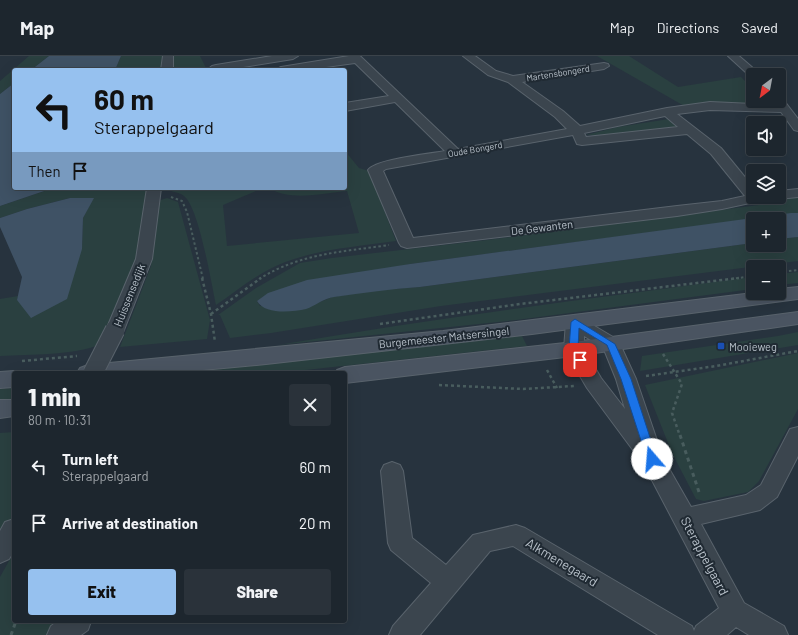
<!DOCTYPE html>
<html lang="en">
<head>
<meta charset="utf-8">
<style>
	body { margin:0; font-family:Barlow,sans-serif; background:#2a323a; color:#f1f3f6; height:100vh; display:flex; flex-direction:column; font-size:15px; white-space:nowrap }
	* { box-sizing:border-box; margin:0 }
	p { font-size:13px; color:#a0a5aa }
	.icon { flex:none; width:22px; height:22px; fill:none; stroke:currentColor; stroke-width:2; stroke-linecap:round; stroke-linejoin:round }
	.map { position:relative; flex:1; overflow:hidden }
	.details { position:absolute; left:12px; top:315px; width:335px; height:252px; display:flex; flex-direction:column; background:#1d262e; border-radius:4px; box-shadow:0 4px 16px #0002,0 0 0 1px #3b434a }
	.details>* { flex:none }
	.hud { position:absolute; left:12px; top:12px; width:335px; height:122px; border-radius:4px; box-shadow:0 4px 16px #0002,0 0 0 1px #3b434a; background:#96c1ef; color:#111; overflow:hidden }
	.needle { width:26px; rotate:212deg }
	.fabs { position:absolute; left:746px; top:12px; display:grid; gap:8px }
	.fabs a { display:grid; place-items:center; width:40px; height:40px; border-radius:4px; background:#1d262e; box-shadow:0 4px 16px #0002,0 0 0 1px #3b434a; font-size:20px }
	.pin { position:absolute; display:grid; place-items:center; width:34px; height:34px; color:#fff; margin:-17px; border-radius:8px; box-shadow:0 2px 6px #0006 }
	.me { position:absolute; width:44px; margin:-22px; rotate:342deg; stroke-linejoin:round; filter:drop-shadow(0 0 3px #0008) }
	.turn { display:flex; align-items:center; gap:14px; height:84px; padding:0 16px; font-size:18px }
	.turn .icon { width:52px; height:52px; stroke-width:2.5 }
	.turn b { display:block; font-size:28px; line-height:34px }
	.then { display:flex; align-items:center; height:38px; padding:0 16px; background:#0003; gap:8px; font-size:15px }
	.round { display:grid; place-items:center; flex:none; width:42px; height:42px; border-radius:4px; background:#2a323a }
	.summary { display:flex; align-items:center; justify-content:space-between; height:68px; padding:0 16px }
	h1 { font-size:24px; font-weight:800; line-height:30px }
	.action { display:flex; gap:8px; margin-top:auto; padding:8px 16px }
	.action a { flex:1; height:46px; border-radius:4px; background:#96c1ef; color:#111; font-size:16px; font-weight:800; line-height:46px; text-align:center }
	.action a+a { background:#2a323a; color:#f1f3f6 }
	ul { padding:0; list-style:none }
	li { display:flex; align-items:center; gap:12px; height:56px; padding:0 16px }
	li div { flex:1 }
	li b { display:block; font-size:15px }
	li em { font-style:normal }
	header { display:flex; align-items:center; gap:24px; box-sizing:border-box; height:56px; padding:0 20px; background:#1d262e; border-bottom:1px solid #3b434a }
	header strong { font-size:19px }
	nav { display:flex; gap:22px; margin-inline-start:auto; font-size:14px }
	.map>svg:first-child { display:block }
</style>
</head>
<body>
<header>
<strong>Map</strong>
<nav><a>Map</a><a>Directions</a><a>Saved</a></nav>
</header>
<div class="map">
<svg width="798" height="579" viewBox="0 0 798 579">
	<rect width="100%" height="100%" fill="#27333e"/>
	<path fill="#2a4040" d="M29 0H49L31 14H14V27L0 38V25Z
		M121 0H164L161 14H115Z
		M173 0H200L206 12 202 14H172Z
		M597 0H629L678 31 741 21 753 33V45H766L772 50 686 51Z
		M669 63 677 71 601 79H586L618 71Z
		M345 95 359 112 369 115 396 185C356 191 313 193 276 210 254 220 235 236 216 249 211 226 200 158 186 142 182 136 168 135 161 132H263L223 149 227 190 359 177 347 135C323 137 291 146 269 132H345Z
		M53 132H146L143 177 136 214 102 288C70 300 33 298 0 300V243L18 240 17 245 82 193 83 162 93 142H70L27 153 0 162V150Z
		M798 139V157L410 208 257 245 260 250 320 246 332 241 377 234 420 231 753 187V189H779V183L798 181V205L441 250 271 277 230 282 220 259H218L256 232 300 207 332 202 487 184 759 149 780 142Z
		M167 142 178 146 210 264 207 283 120 291 151 210 158 145Z
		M798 216V227L779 229V218Z
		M753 221V233L516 264 278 289C436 262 594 242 753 221Z
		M798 276V289L640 315 642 300 778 280Z
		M522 280 527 290 278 317H177Z
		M798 297V353L759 425 748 436 704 445 696 443 672 397 645 329Z
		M14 332V344L0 345V333Z
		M14 376V458L0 482V377Z
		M14 496V565H64L48 579H0V521Z"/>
	<path fill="#3f5265" d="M49 0H121L115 14H31Z
		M14 27V132H53L0 150V38Z
		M70 142H94L83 162 82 193 67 243 31 262 17 244 22 221 0 171V162L27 153Z
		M791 157H798V181L779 183V163H753V187L420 231C391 233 363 237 334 241 324 242 315 250 306 253 292 256 265 259 257 245L268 237 307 224 410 208Z"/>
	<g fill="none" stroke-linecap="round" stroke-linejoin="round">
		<defs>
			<path id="minor" d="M163 0H173V14H161Z
				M272 0H298L293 3 224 14H207L212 10 216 9Z
				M349 0H360L458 93 567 73 555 61 508 26 488 19 463 0H475L496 15 513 20 604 7 608 8 609 10 604 13 522 26 563 55 580 70 667 52 710 46 775 49 772 45H779V42H782L798 63V75L794 74 781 56 710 54 677 58 721 92 753 131V141H766L764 144 722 153 677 160 407 192 401 190 399 187 368 114C376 103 430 98 445 95L395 46 345 55V47L389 40 355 7 304 14H275L281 11ZM665 60 678 71 586 81 584 77ZM687 78 711 98 745 140 722 145 677 150 413 182 383 115 386 113 573 79 577 88 582 89Z
				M728 0H739L761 19H753V22L751 21Z
				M147 132H161L152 203 124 274 122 278 115 280 108 278 106 274 136 203Z
				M798 133V141L779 143 773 141H779V135Z
				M575 260 581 262 618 284 620 288 636 323 663 402 691 451 746 439 761 429 790 373 798 371V400L777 441 760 454 701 468 744 547 784 570 788 579H749L736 571 727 579H658L513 490 490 495 420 579H389L393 570 431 527 391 494 388 487 381 415 384 409 392 406 400 409 403 415 412 482 446 509 473 479 516 469 525 472 692 570 694 575 696 570 719 552 644 409 587 332 564 293 566 266 569 262ZM584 280 603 291 616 323 625 353 601 322 584 293Z
				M14 463V495L9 503 0 507V475L5 466Z
				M58 565H91L88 574 81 579H47L51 570Z"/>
			<path id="secondary" d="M798 231V243L532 278 266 308 170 317H77L80 312 88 309 443 275 753 237H779V233Z
				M798 256V268L574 300 345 327V317H335L337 314 345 311 574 286Z
				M14 315 20 317H14V331L0 332V316Z
				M0 344H14V360L0 362Z"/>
		</defs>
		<use href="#minor" stroke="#59636c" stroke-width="2"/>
		<use href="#secondary" stroke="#59636c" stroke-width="2"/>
		<path stroke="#495d5e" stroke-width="2" stroke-dasharray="2.5 2.5" stroke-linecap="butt" d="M171 141 182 145 187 156 203 223
			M779 216 798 214
			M259 223C301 197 342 196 389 189
			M731 223 753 220"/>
		<path stroke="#495d5e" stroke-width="2.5" stroke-dasharray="3 3" stroke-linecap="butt" d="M202 222 211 258 215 286
			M211 258 261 222
			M380 268 520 248 739 222
			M663 298 682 328 672 357 680 380
			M22 305 77 300
			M547 314 557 332
			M646 320 716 310 798 295
			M439 329 523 333 574 330"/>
		<path stroke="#495d5e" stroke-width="3" stroke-dasharray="4 4" stroke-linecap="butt" d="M680 379 700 439
			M11 579 16 565"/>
		<use href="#minor" fill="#3b454e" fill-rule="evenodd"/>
		<use href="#secondary" fill="#4a5461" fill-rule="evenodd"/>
		<defs>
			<path id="minor-bridge" d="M93 317 115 274"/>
		</defs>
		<use href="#minor-bridge" stroke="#59636c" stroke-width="21" stroke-linecap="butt"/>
		<use href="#minor-bridge" stroke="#3b454e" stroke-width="19"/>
	</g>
	<path fill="#1a73e8" stroke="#114b97" d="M575 263 615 288 631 323 657 403 656 406H648L647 403 621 323 607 289 579 272 578 293 585 304 584 306H577L569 293 571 266Z"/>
	<rect fill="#1a4fb4" stroke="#202a33" stroke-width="1.5" x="717" y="286" width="8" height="8" rx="2"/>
	<g text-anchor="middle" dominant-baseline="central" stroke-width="4" stroke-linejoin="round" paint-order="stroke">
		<g font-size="9" fill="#b7c0c9" stroke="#202a33">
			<text transform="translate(558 17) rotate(-9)">Martensbongerd</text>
			<text transform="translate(475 93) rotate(-10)">Oude Bongerd</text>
		</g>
		<g font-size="11" fill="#b7c0c9" stroke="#202a33">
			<text transform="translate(542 171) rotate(-7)">De Gewanten</text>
			<text transform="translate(129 239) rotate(-68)">Huissensedijk</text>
			<text transform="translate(444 281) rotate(-6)">Burgemeester Matsersingel</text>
		</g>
		<g font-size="11" fill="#b7c0c9" stroke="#202a33" text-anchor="start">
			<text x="729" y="290">Mooieweg</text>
		</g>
		<g font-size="13" fill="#b7c0c9" stroke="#202a33">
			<text transform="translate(705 500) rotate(62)">Sterappelgaard</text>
			<text transform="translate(562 506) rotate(31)">Alkmenegaard</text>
		</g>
	</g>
</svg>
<div class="fabs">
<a><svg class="needle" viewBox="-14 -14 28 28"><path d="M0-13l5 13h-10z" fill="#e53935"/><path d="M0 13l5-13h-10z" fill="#a0a5aa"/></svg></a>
<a><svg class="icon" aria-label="sound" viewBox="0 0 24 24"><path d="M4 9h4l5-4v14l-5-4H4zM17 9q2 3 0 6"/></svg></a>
<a><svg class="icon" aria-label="layers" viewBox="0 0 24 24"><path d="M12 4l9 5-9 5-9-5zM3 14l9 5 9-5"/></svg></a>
<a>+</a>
<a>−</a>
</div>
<div class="pin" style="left:580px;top:304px;background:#d93025"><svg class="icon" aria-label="arrive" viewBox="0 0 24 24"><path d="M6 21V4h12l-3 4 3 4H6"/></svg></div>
<svg class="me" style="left:652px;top:403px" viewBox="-20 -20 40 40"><circle r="19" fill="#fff"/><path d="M0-13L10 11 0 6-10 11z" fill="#1a73e8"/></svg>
<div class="hud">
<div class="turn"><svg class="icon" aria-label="left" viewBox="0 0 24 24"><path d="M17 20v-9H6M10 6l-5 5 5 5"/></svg><div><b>60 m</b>Sterappelgaard</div></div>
<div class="then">Then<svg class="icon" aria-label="arrive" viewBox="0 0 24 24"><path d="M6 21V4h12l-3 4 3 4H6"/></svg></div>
</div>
<section class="details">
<div class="summary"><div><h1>1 min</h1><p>80 m · 10:31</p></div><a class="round"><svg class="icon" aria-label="close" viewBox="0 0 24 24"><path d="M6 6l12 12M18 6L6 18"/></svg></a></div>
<ul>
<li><svg class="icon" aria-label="left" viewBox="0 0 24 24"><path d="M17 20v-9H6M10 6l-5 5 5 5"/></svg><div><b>Turn left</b><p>Sterappelgaard</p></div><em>60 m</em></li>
<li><svg class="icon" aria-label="arrive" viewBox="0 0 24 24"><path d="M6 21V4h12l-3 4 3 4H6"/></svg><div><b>Arrive at destination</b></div><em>20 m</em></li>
</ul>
<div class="action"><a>Exit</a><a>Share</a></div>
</section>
</div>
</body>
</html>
